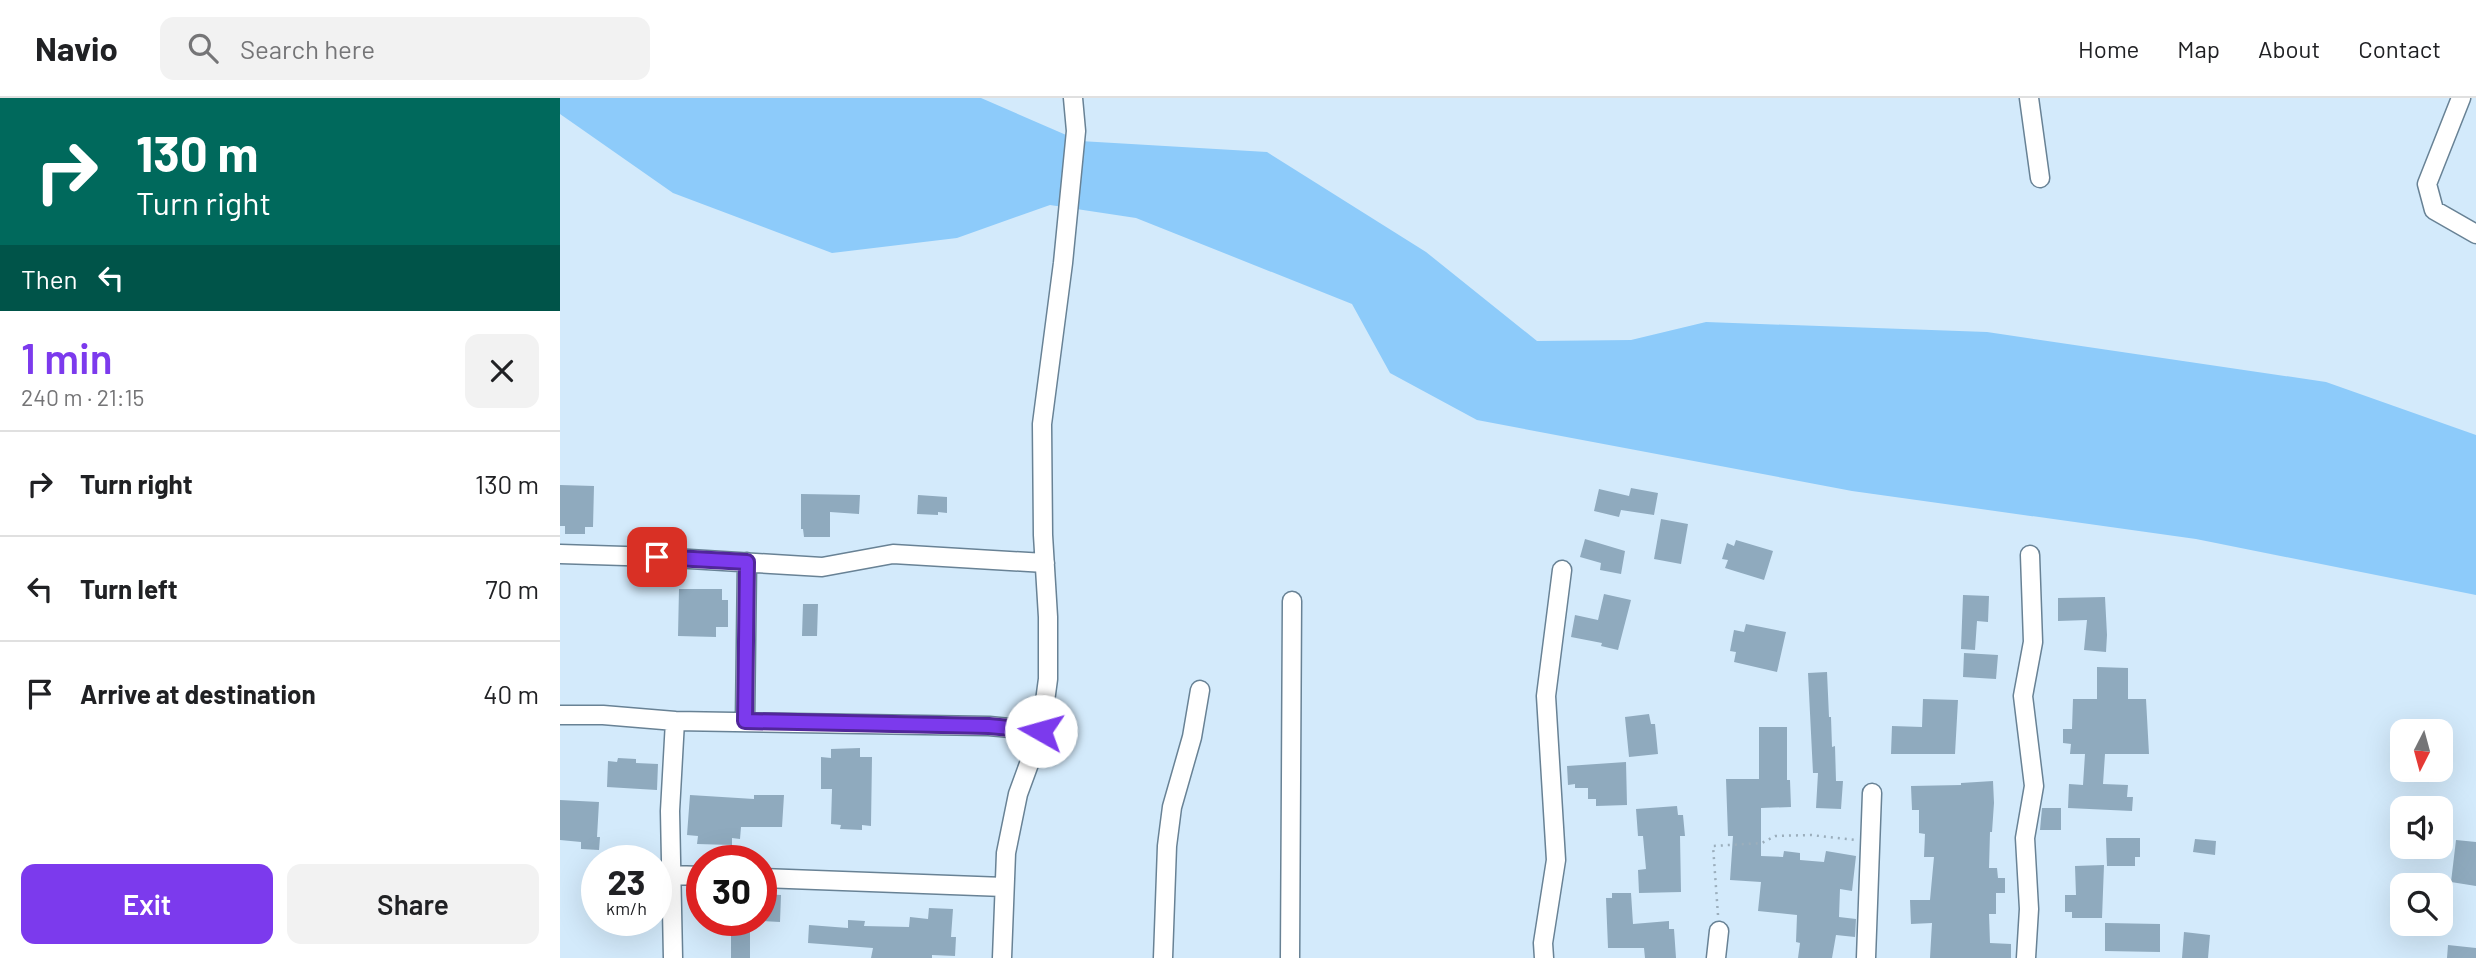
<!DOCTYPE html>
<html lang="en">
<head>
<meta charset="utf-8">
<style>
	body { margin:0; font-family:Barlow,sans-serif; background:#f2f2f2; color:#202124; height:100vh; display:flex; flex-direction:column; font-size:26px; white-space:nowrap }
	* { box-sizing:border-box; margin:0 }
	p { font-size:23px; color:#757577 }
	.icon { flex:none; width:38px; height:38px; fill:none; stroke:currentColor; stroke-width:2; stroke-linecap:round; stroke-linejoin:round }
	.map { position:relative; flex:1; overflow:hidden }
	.sheet { display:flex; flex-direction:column; background:#fff; width:560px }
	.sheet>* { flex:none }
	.top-card { background:#00695c; color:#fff; overflow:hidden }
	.needle { width:46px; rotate:186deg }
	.tools { position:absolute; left:1830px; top:621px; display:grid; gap:14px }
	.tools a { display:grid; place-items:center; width:63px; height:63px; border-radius:14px; background:#fff; box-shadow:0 7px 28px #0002; font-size:35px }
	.speed { position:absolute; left:21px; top:747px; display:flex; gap:14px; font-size:35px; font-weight:700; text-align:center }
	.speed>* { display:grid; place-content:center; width:91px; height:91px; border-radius:50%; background:#fff; box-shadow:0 7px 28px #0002; line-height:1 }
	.speed small { font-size:18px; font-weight:400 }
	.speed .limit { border:10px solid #d22; background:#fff; color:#111 }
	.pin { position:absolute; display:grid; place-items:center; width:60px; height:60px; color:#fff; margin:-30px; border-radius:14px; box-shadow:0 4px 10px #0006 }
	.me { position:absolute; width:77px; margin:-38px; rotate:277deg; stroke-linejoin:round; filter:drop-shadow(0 0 5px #0008) }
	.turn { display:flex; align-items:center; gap:24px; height:147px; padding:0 21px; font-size:32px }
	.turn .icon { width:91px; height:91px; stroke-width:2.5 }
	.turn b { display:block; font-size:49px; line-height:60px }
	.then { display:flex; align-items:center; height:66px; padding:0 21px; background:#0003; gap:14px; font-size:26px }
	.round { display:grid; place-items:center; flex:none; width:74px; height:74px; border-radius:14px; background:#f2f2f2 }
	.headline { display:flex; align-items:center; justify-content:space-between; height:119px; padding:0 21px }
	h1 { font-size:42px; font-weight:600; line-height:52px; color:#7c3aed }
	.cta { display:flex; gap:14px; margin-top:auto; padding:14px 21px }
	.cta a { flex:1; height:80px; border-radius:14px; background:#7c3aed; color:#fff; font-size:28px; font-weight:600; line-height:80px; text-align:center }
	.cta a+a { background:#f2f2f2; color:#202124 }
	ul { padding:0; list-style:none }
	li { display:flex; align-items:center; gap:21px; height:105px; padding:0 21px; border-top:2px solid #e0e0e0 }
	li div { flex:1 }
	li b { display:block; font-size:26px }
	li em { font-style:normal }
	header { display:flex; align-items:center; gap:42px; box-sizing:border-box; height:98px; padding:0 35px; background:#fff; border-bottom:2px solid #e0e0e0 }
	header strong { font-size:33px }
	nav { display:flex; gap:38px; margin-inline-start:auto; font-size:24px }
	.search { width:490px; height:63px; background:#f2f2f2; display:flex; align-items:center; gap:18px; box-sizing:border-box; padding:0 24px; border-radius:14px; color:#757577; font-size:26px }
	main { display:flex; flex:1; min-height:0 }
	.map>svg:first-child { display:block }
</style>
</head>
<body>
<header>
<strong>Navio</strong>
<div class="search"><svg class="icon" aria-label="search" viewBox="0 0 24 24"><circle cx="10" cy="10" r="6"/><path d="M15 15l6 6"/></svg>Search here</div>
<nav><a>Home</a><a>Map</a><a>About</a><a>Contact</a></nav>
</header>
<main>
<section class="sheet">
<div class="top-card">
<div class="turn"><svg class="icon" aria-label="right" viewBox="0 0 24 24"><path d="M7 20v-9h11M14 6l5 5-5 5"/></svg><div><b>130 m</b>Turn right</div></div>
<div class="then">Then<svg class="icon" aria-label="left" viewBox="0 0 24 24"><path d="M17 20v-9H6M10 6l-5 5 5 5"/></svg></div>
</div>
<div class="headline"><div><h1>1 min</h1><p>240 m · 21:15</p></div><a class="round"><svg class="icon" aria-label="close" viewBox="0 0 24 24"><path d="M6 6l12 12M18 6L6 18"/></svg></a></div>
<ul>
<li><svg class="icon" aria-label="right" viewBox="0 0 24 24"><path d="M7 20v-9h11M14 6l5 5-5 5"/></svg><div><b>Turn right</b></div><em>130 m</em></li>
<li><svg class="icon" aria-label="left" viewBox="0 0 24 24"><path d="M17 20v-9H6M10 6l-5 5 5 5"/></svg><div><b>Turn left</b></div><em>70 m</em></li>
<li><svg class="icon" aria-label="arrive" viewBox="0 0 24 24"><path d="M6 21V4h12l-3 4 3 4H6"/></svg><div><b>Arrive at destination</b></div><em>40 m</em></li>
</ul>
<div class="cta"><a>Exit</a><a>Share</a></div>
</section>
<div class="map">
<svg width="1916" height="860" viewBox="0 0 1916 860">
	<rect width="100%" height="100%" fill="#d3eafb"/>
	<path fill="#8dcbfa" d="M0 0H421L520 43 707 54 866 154 977 243 1071 242 1146 224 1427 234 1766 284 1916 337V497L1636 441 1292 393 917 322 830 275 792 206 576 120 490 107 397 140 272 155 113 95 0 16Z"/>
	<path fill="#8faabe" d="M0 387 34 388 33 429H25V436H5V428H0Z
		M1071 390 1098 395 1094 417 1061 412 1059 419 1034 413 1039 391 1069 398Z
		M241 396 300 397 299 416 270 414V439H244L243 431H241Z
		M358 397 387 399V415L378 414V417L357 416Z
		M1101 421 1128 426 1121 466 1094 461Z
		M1025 441 1065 453 1061 476 1040 472 1041 465 1020 459Z
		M1176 442 1213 453 1204 482 1165 470 1168 462 1162 461 1167 445 1174 448Z
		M119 491H162V502H168V529H156V539L118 538Z
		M1044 496 1071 502 1058 552 1041 548 1042 545 1011 539 1015 517 1038 522Z
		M1403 497 1429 498 1428 524 1417 523 1415 552 1401 551Z
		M1545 499 1547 537 1546 554 1524 552 1527 522 1498 523V500Z
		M243 506H258L257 538H242Z
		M1186 526 1226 534 1217 574 1174 564 1176 554 1170 553 1174 532 1184 534Z
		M1404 555 1438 557 1436 581 1403 579Z
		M1537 569 1568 570V601H1586L1589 656H1545L1543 686 1568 687 1567 699H1573L1572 713 1508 710 1509 686 1523 687 1525 656H1510L1511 646 1503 645V631H1512L1513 601H1537Z
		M1267 574 1269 619H1271L1272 649 1275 648 1276 683H1283L1281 711 1256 710 1258 675H1253L1248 575Z
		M1363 601 1398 602 1395 656H1331L1332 628 1362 629Z
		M1089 616 1091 626H1095L1098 656 1069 659 1065 619Z
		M1199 629H1227V682H1230L1231 709 1201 710V758L1223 759 1224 753 1240 755V762L1264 764 1266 753 1296 758 1292 793 1280 791 1279 819 1296 821 1295 839 1276 837 1272 860H1238L1240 845 1236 844 1237 817 1198 813 1201 784 1170 782 1173 738H1168L1166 681H1199Z
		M300 650V659H312L311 728 302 727V732L280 731 281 727 271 726 272 691H261V659L271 660V651Z
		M58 660 76 661V665L98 666 97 692 47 689 48 663 57 664Z
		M1066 664 1067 707 1036 708V701H1028V690H1015V686L1008 687 1007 668Z
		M1433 683 1434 705 1432 734H1430L1429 770H1437L1438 780H1445V795H1436V816H1429L1430 845 1451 846V860H1370L1372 825 1351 826 1350 802H1370L1374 759H1364L1365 736 1359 735V712H1352L1351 688 1401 687V685Z
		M130 697 194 701V697H224L222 729H181L180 741 172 740V747L137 746 138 738 127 737Z
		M0 702 39 704 37 739H40L39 752 21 751V744L0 742Z
		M1117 708 1118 717H1123L1125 738H1120L1121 794 1079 795 1078 772 1086 771 1083 738H1078L1076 711Z
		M1482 710H1501V732H1480Z
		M1546 740H1580V759H1575V768H1547Z
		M1635 741 1656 743 1655 757 1633 754Z
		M1896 742 1916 744V788L1891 784Z
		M1544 767 1542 820H1512V814H1505V797H1516L1515 768Z
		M1052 795H1071L1073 826 1109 823V831H1114L1116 860H1085L1084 850H1048L1046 800H1052Z
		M201 796 221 797 220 824 201 823Z
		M369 810 393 811 391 839H396L395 858 372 857V860H311L313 850 248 845 249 827 288 830V822L305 823 304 828 349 829 350 819 368 821Z
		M171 822H190V860H171Z
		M1545 825 1600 826V854L1545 853Z
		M1624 834 1650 837 1648 860H1622Z
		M1888 847 1916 850V860H1887Z"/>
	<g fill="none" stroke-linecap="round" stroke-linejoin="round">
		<defs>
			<path id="minor" d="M1469 0 1480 80
				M1901 0 1867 86 1874 112 1916 136
				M0 456 97 459 262 469 333 456 485 465
				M0 617H43L115 623
				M185 623 187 464
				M111 777 142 778
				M201 780 444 789
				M113 860 110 713 115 623 429 628 481 633
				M442 860 446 755 458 696 481 633 488 581V519L483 437 482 326 503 165 516 33 513 0
				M603 860 607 748 612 709 632 639 640 592
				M730 860 732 503
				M984 860 983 845 996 762 986 598 1002 472
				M1156 860 1159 833
				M1306 860 1312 695
				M1466 860 1469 811 1465 740 1474 688 1463 598 1473 544 1470 457"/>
		</defs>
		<use href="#minor" stroke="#688295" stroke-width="21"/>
		<path stroke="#9baebc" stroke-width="2.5" stroke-dasharray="2 5" stroke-linecap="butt" d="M1158 817 1153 748 1202 745 1215 738 1251 737 1296 742"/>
		<use href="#minor" stroke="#fff" stroke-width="18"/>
	</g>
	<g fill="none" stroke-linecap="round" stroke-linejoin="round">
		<defs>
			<path id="route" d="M97 459 187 464 185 623 429 628 481 633"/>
		</defs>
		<use href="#route" stroke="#51269a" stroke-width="18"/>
		<use href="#route" stroke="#7c3aed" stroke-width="12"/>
	</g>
</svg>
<div class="tools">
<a><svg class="needle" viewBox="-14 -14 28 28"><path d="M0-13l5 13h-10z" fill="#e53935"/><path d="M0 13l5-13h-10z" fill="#757577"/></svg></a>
<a><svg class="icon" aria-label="sound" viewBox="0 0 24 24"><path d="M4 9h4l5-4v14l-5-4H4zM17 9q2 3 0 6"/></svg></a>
<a><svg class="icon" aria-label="search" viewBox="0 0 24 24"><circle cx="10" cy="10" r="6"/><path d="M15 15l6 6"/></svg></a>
</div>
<div class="speed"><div>23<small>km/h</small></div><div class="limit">30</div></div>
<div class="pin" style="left:97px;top:459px;background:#d93025"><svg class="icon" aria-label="arrive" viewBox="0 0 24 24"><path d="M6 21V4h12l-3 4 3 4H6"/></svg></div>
<svg class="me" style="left:481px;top:633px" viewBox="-20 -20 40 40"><circle r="19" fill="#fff"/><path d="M0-13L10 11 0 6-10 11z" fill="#7c3aed"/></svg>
</div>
</main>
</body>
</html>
